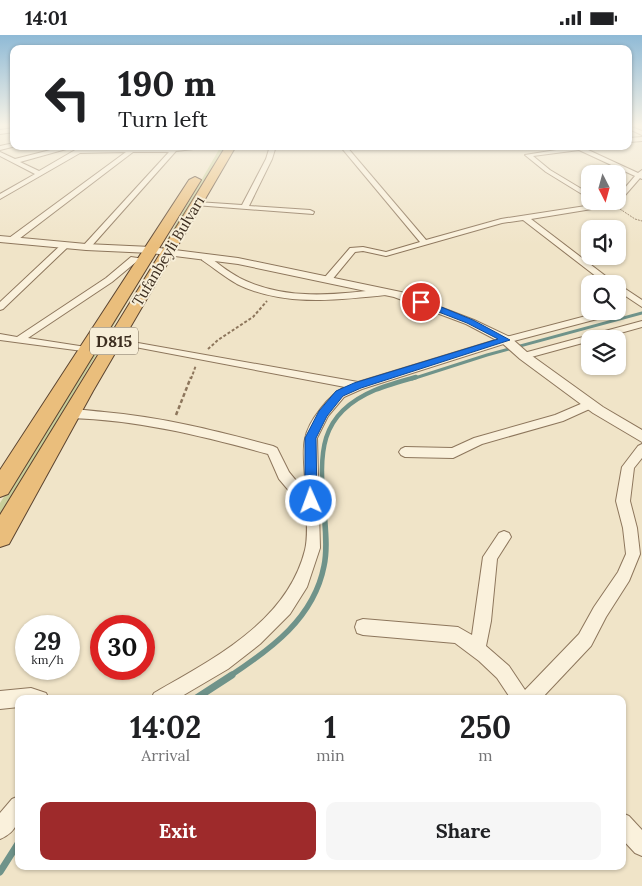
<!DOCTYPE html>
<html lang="en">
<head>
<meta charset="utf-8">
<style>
	body { margin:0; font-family:Lora,serif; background:#f6f6f6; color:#202124; height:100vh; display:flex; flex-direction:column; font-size:19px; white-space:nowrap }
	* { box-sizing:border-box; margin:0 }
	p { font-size:16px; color:#757577 }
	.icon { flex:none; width:28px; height:28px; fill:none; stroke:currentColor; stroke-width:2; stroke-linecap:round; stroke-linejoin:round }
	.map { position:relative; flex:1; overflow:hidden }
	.drawer { position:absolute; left:15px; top:660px; width:611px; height:175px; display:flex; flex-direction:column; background:#fff; border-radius:10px; box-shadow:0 1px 4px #0004 }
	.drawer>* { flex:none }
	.banner { position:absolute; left:10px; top:10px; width:622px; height:105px; border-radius:10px; box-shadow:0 1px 4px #0004; background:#fff; color:#202124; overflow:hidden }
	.needle { width:32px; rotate:174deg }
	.controls { position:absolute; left:581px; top:130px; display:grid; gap:10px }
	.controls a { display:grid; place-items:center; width:45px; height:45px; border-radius:10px; background:#fff; box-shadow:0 1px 4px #0004; font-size:25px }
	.speed { position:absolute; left:15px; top:580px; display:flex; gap:10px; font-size:25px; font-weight:700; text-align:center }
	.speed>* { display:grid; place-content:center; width:65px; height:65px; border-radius:50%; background:#fff; box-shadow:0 1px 4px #0004; line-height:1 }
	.speed small { font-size:12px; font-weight:400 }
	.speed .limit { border:8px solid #d22; background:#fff; color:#111 }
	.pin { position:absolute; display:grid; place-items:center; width:42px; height:42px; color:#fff; margin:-21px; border:2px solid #fff; border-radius:50%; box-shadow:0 1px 5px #0007 }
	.me { position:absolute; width:55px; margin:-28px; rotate:358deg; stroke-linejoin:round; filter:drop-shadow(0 0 4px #0008) }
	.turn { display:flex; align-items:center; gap:18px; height:105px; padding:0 25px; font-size:22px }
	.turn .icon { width:65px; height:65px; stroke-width:2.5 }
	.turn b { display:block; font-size:35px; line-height:42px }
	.eta { display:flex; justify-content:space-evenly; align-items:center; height:85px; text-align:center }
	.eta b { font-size:30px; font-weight:800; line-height:35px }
	.button { display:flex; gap:10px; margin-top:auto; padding:10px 25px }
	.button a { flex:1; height:58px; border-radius:10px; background:#9e2a2b; color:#fff; font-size:20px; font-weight:800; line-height:58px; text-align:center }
	.button a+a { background:#f6f6f6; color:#202124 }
	.status { display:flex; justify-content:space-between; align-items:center; height:35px; padding:0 25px; background:#fff; direction:ltr }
	.status svg { height:14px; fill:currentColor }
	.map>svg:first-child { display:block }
</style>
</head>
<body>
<div class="status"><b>14:01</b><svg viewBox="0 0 49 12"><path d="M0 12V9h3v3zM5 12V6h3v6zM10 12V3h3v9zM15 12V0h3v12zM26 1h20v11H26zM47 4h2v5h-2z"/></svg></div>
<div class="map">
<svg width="642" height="851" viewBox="0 0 642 851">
	<rect width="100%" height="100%" fill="#f0e4c8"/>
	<path fill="#c9cf9b" d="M221 111H226L165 213H162Z
		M150 227H151L0 483V468Z"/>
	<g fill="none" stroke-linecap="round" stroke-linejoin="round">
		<path stroke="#6f938a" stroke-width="3" d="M412 344 487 320 642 278"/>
		<path stroke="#6f938a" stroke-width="4.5" d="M324 475C320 420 316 380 375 355 388 350 402 346 416 342"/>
		<path stroke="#6f938a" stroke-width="5.5" d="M230 641C271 614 314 583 324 531 328 513 325 492 324 474"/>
		<path stroke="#6f938a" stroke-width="7" d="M195 664 232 640
			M0 837 19 807"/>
		<defs>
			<path id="minor" d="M629 91 642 96V100L629 94Z
				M14 93V97L0 99V95Z
				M642 102V106L629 107V103Z
				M14 108V111H16L0 115V111Z
				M66 111H77L20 127 39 136 82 111H90L86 114H130L132 111H139L137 114 220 111 176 116 89 214 82 212 169 117H133L15 207H9V203L126 117 80 118 0 164V159L35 139 0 121V117L15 124Z
				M270 111H276L272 124 249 171 310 175 314 177 313 179 195 170V168L197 167 242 170 266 124Z
				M340 111H346L426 205 501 184 618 166V161L635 141 579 115 533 121 550 135 590 159V164L546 137 525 120 581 111H599L586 114 638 138 642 135V144L640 143 620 166 604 172 531 184 616 249H606L523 185 502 188 386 221 363 216 355 217 331 246H325V242L350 213 363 212 386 217 420 207Z
				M63 208 70 210 3 274 0 275V267Z
				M202 221H208C220 230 232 240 246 246 291 266 339 259 386 254L390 257 386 260C337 265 283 272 237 249 225 242 214 233 202 225Z
				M131 222 144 224 148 226 144 228 136 227 112 247 28 303 86 312 90 313V317L0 305V299L17 302 106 243Z
				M618 249 642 265V272L618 256Z
				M618 273 622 276 620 278 510 307 362 354 344 362 328 381 317 403 320 513 307 552 290 579 260 609 228 634 177 664H151L154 658C213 624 287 587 305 515 309 499 306 474 305 458L290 457 279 444 268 419C203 401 138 385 70 383L66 382 64 379 66 376C77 373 92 376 104 377 162 382 217 396 273 411L277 413 289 437 298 448 305 447C305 434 302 417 305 404 308 386 330 359 345 352L114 308 110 307V303L358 347 502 303 605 276H618Z
				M642 286V292L599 304H590V306L524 324 519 321 520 319Z
				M590 365 594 366 596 369 594 372 563 386 482 409 453 423 405 422 401 420 399 417 401 414 405 412 452 413 474 403 555 380Z
				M642 409V423L634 433 630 466 637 493 640 519 629 546 606 582 591 611 541 664H511L497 643 479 626 455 608 363 600 357 598 355 592 357 586 363 584 458 592 472 600 483 522 499 498 504 496 509 498 511 502 497 524 491 586 486 611 509 631 525 655 579 599 594 572 618 537 626 519 623 493 616 466 622 432 638 411Z
				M31 653 46 658 49 664H19V672L0 674V656Z
				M19 761C19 781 21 795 0 804V778L12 764Z
				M622 778 629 781 642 795V821L635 818 622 804Z"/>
			<path id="tertiary" d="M0 201 86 209 151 212 238 223 401 257 474 285 510 302 528 318 603 372 642 395V407L593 378 520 324 502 308 466 289 394 262 238 229 151 218 86 215 0 207Z"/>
			<path id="trunk" d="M226 111H236L93 356 9 509 0 512V480Z
				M195 142 201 145 8 459 0 462V435L189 145Z"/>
		</defs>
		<use href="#minor" stroke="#8d765c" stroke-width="2"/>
		<use href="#tertiary" stroke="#8d765c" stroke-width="2"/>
		<use href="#trunk" stroke="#5b4430" stroke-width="2"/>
		<path stroke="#8d765c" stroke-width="1" stroke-dasharray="2 1" stroke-linecap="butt" d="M620 174 635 184 642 186"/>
		<path stroke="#8d765c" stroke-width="2" stroke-dasharray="3 2" stroke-linecap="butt" d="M208 314 218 305 253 282 267 266
			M191 344 196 330"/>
		<path stroke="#8d765c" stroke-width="2.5" stroke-dasharray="4 2.5" stroke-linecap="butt" d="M176 380 191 342"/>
		<use href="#minor" fill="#faf1dc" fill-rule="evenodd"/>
		<use href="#tertiary" fill="#faf1dc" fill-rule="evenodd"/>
		<use href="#trunk" fill="#eabe7c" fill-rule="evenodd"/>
	</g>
	<linearGradient id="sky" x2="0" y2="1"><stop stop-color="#8fbad6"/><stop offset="0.43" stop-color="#f8f3e6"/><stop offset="1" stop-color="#f8f3e6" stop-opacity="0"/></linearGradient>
	<rect width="642" height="210" fill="url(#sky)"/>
	<path fill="#1a73e8" stroke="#114b97" d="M418 265H424L473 285 510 305 361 353 343 361 327 381 316 403 317 466 315 469H307L305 466V403L319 376 336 356 354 348 498 304 467 288 418 269Z"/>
	<g text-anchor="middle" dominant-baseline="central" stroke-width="4" stroke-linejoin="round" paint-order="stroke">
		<g font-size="15" fill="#3d2e20" stroke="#f7eed8">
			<text transform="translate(168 216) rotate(-59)">Tufanbeyli Bulvarı</text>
		</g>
		<rect fill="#f7eed8" stroke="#756857" stroke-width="1" x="90" y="292.5" width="48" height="27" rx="4"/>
		<g font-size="16" font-weight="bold" fill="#3d2e20">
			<text x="114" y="306">D815</text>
		</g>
	</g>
</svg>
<div class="controls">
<a><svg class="needle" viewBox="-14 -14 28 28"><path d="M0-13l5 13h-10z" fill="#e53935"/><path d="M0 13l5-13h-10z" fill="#757577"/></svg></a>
<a><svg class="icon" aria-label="sound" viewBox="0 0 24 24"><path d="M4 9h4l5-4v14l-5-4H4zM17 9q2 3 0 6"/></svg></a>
<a><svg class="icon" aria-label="search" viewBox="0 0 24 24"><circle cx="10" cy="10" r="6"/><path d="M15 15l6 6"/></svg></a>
<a><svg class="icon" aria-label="layers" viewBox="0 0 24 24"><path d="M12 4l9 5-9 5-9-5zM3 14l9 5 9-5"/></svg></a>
</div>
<div class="speed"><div>29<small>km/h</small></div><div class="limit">30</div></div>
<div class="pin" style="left:421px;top:267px;background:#d93025"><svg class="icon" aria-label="arrive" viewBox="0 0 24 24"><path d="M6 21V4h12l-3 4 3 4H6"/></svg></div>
<svg class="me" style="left:311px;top:466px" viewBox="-20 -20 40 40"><circle r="17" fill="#1a73e8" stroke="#fff" stroke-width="3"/><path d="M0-11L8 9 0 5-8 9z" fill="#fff"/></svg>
<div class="banner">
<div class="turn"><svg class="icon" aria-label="left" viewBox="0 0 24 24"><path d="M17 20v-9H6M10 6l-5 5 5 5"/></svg><div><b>190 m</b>Turn left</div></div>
</div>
<section class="drawer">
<div class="eta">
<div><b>14:02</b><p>Arrival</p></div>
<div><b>1</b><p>min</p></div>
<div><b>250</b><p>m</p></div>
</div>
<div class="button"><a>Exit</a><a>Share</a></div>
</section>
</div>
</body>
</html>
